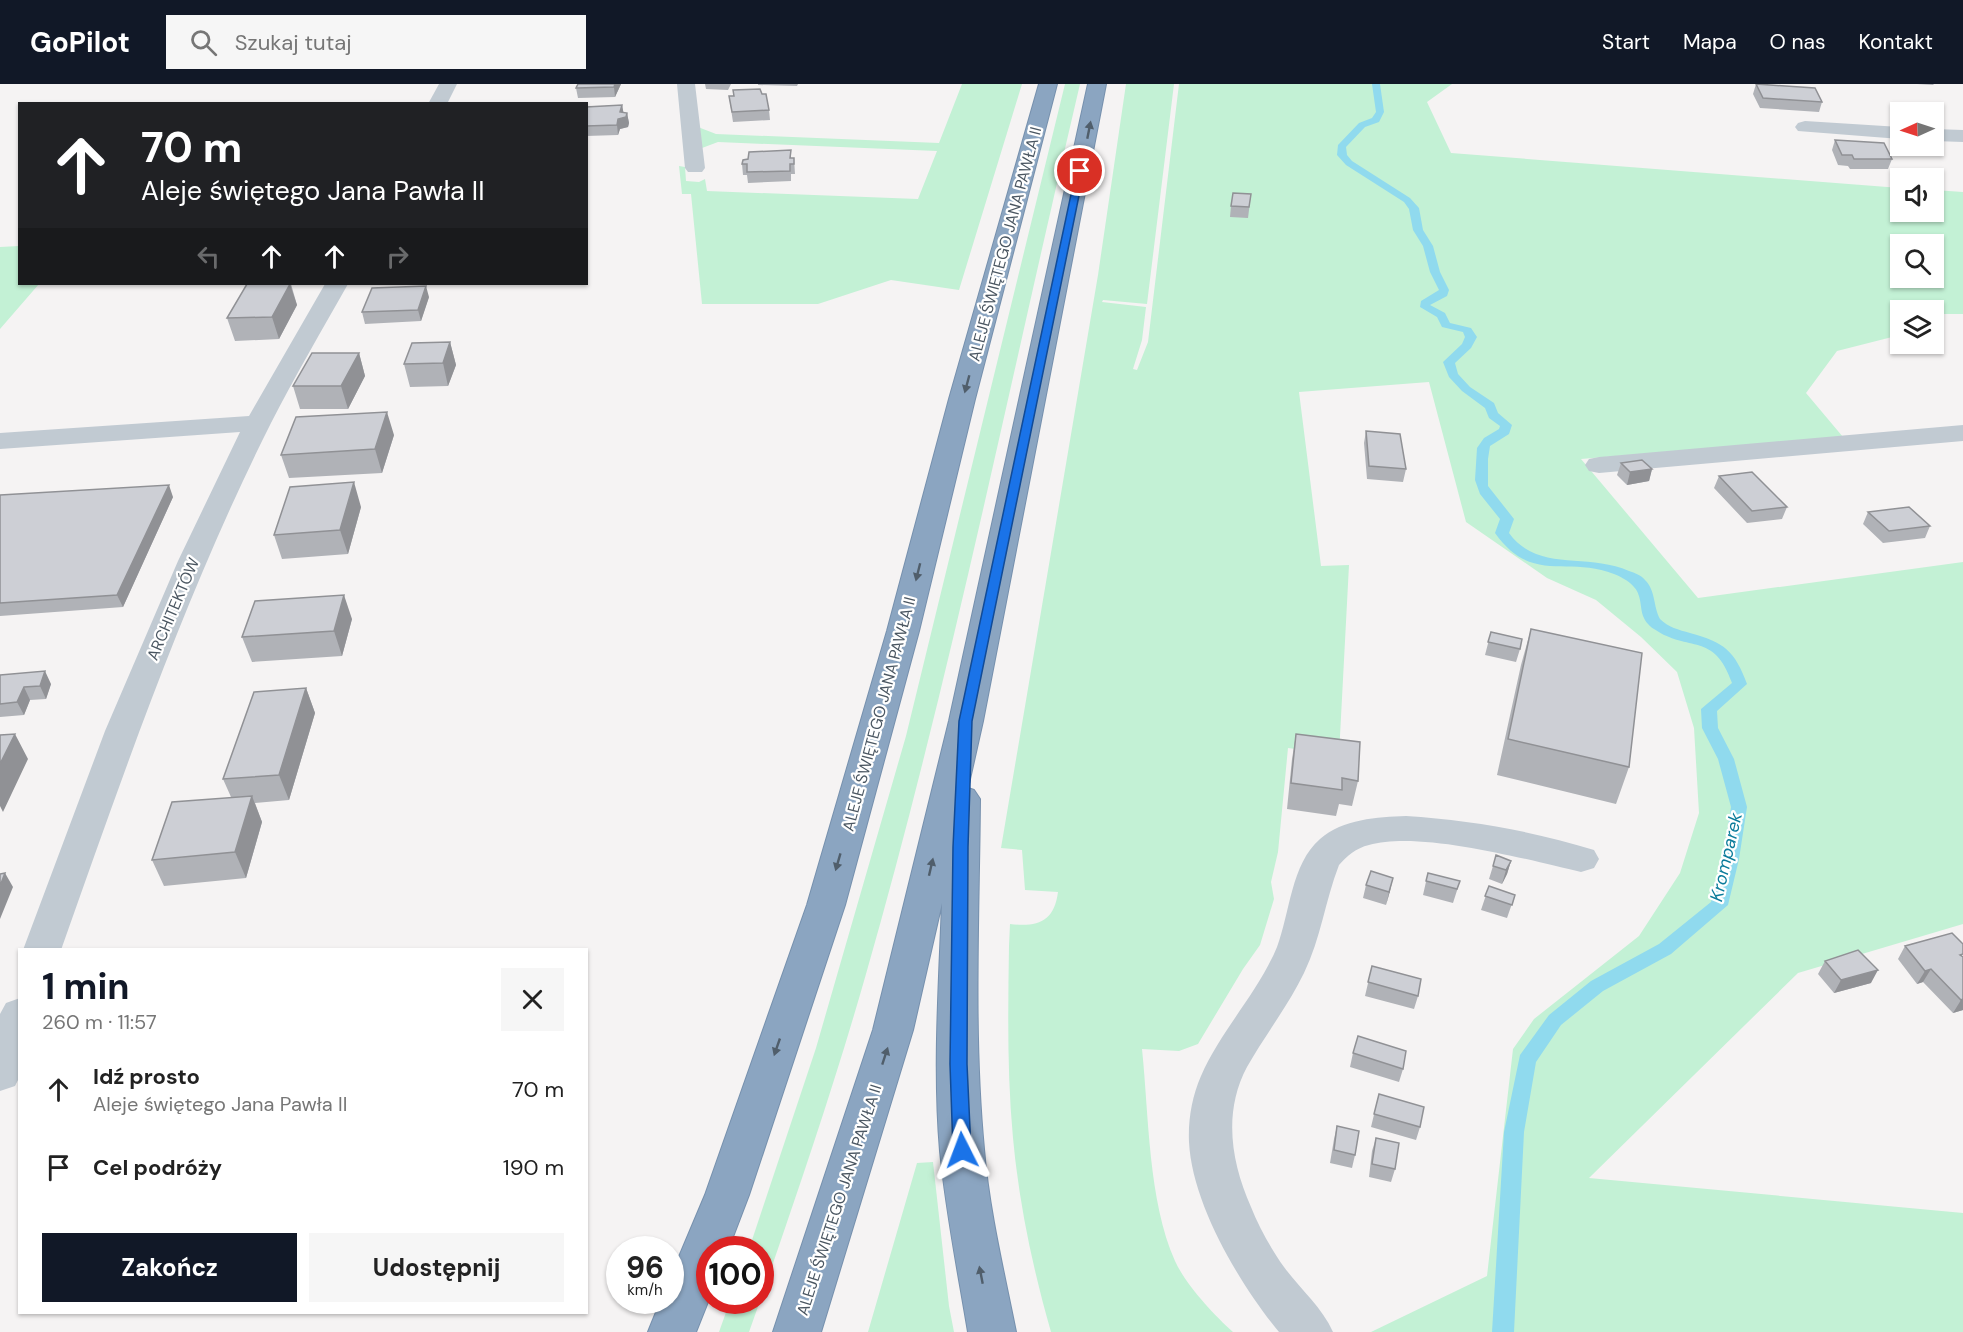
<!DOCTYPE html>
<html lang="pl">
<head>
<meta charset="utf-8">
<style>
	body { margin:0; font-family:"DM Sans",sans-serif; background:#f6f6f6; color:#222; height:100vh; display:flex; flex-direction:column; font-size:22px; white-space:nowrap }
	* { box-sizing:border-box; margin:0 }
	p { font-size:20px; color:#767676 }
	.icon { flex:none; width:33px; height:33px; fill:none; stroke:currentColor; stroke-width:2; stroke-linecap:round; stroke-linejoin:round }
	.map { position:relative; flex:1; overflow:hidden }
	.sheet { position:absolute; left:18px; top:864px; width:570px; height:366px; display:flex; flex-direction:column; background:#fff; border-radius:0px; box-shadow:0 2px 4px #0004 }
	.sheet>* { flex:none }
	.guide { position:absolute; left:18px; top:18px; width:570px; height:183px; border-radius:0px; box-shadow:0 2px 4px #0004; background:#202124; color:#fff; overflow:hidden }
	.needle { width:39px; rotate:267deg }
	.tools { position:absolute; left:1890px; top:18px; display:grid; gap:12px }
	.tools a { display:grid; place-items:center; width:54px; height:54px; border-radius:0px; background:#fff; box-shadow:0 2px 4px #0004; font-size:30px }
	.speed { position:absolute; left:606px; top:1152px; display:flex; gap:12px; font-size:30px; font-weight:700; text-align:center }
	.speed>* { display:grid; place-content:center; width:78px; height:78px; border-radius:50%; background:#fff; box-shadow:0 2px 4px #0004; line-height:1 }
	.speed small { font-size:15px; font-weight:400 }
	.speed .limit { border:9px solid #d22; background:#fff; color:#111 }
	.pin { position:absolute; display:grid; place-items:center; width:51px; height:51px; color:#fff; margin:-26px; border:3px solid #fff; border-radius:50%; box-shadow:0 2px 6px #0007 }
	.me { position:absolute; width:66px; margin:-33px; rotate:357deg; stroke-linejoin:round; filter:drop-shadow(0 0 4px #0008) }
	.turn { display:flex; align-items:center; gap:21px; height:126px; padding:0 24px; font-size:27px }
	.turn .icon { width:78px; height:78px; stroke-width:2.5 }
	.turn b { display:block; font-size:42px; line-height:51px }
	.lanes { display:flex; align-items:center; height:57px; padding:0 24px; background:#0003; justify-content:center; gap:30px; direction:ltr }
	.lanes .off { opacity:.35 }
	.round { display:grid; place-items:center; flex:none; width:63px; height:63px; border-radius:0px; background:#f6f6f6 }
	.head { display:flex; align-items:center; justify-content:space-between; height:102px; padding:0 24px }
	h1 { font-size:36px; font-weight:700; line-height:45px; color:#111827 }
	.button { display:flex; gap:12px; margin-top:auto; padding:12px 24px }
	.button a { flex:1; height:69px; border-radius:0px; background:#111827; color:#fff; font-size:24px; font-weight:700; line-height:69px; text-align:center }
	.button a+a { background:#f6f6f6; color:#222 }
	ul { padding:0; list-style:none }
	li { display:flex; align-items:center; gap:18px; height:78px; padding:0 24px }
	li div { flex:1 }
	li b { display:block; font-size:22px }
	li em { font-style:normal }
	header { display:flex; align-items:center; gap:36px; box-sizing:border-box; height:84px; padding:0 30px; background:#111827; color:#fff }
	header strong { font-size:28px }
	nav { display:flex; gap:33px; margin-inline-start:auto; font-size:21px }
	.search { width:420px; height:54px; background:#f6f6f6; display:flex; align-items:center; gap:15px; box-sizing:border-box; padding:0 21px; border-radius:0px; color:#767676; font-size:22px }
	.map>svg:first-child { display:block }
</style>
</head>
<body>
<header>
<strong>GoPilot</strong>
<div class="search"><svg class="icon" aria-label="search" viewBox="0 0 24 24"><circle cx="10" cy="10" r="6"/><path d="M15 15l6 6"/></svg>Szukaj tutaj</div>
<nav><a>Start</a><a>Mapa</a><a>O nas</a><a>Kontakt</a></nav>
</header>
<div class="map">
<svg width="1963" height="1248" viewBox="0 0 1963 1248">
	<rect width="100%" height="100%" fill="#f5f3f3"/>
	<path fill="#c3f1d5" fill-rule="evenodd" d="M962 0H1022L959 206 891 196 818 220H702L691 110H682L679 82 685 83 686 97 699 98 705 95 707 107 918 115 937 67 718 58 702 64 698 43 716 50 939 59Z
		M1065 0H1080C1010 297 950 597 866 890 835 999 798 1107 761 1214L760 1166 749 1165 816 964 906 652Z
		M1126 0H1174L1147 220 1103 216 1102 218 1146 223 1142 256 1133 285 1137 286 1148 258 1179 0H1452L1427 18 1451 69 1900 104V128H1934V106L1963 108V230H1937L1938 241 1934 242V226H1900V251L1837 267 1806 309 1843 353 1581 375 1698 514 1963 478V840L1798 889 1589 1094 1963 1129V1248H1371L1487 1192 1513 965 1534 935 1639 852 1680 789 1699 729 1694 644 1677 588 1641 553 1596 516 1547 494 1466 438 1429 298 1299 308 1321 482 1349 481 1339 671 1288 664 1278 768 1271 798 1274 815 1260 861 1243 885 1198 960 1179 967 1142 965C1149 1032 1148 1116 1175 1177 1186 1201 1214 1231 1233 1248H1051C1033 1185 1019 1120 1013 1054 1007 990 1008 926 1009 862L1010 840C1038 843 1054 838 1058 808L1025 806 1022 766 1001 764 1098 191ZM1900 160H1934V194H1900Z
		M19 162 20 200H39L0 245V163Z
		M933 1078 949 1222 954 1248H868L917 1079Z
		M730 1217H760L749 1248H719Z"/>
	<g fill="none" stroke-linecap="round" stroke-linejoin="round">
		<path fill="#90daee" fill-rule="evenodd" d="M1372 0H1380L1384 28 1379 38 1365 43 1346 63 1347 71 1352 77 1410 114 1419 124 1423 146 1433 162 1440 188 1449 206 1447 212 1430 221 1445 229 1450 239 1471 244 1477 253 1471 264 1455 279 1458 290 1470 303 1494 319 1498 329 1512 341 1509 350 1490 362 1488 375V402L1514 435 1509 449C1538 489 1587 468 1629 487 1635 489 1641 491 1645 496 1656 507 1653 522 1660 535 1668 543 1679 546 1690 549 1724 558 1735 567 1747 600L1717 627 1718 644 1734 675 1747 723 1739 775 1728 821 1671 870 1603 907 1561 941 1536 978 1524 1048 1514 1248H1492L1504 1048 1520 971 1549 931 1591 897 1659 860 1711 818 1723 775 1731 723 1718 675 1702 644 1701 625 1732 599C1714 547 1689 569 1654 545 1629 528 1656 507 1614 490 1567 471 1532 501 1495 449L1500 435 1480 410 1475 396 1477 364 1484 354 1499 345 1500 342 1489 334 1485 324 1462 307 1449 293 1443 278 1462 260 1465 253 1463 248 1442 243 1437 233 1420 223 1421 217 1439 206 1430 188 1423 162 1413 146 1409 125 1404 118 1346 81 1337 71 1338 61 1359 39 1372 34 1376 28Z"/>
		<defs>
			<path id="highway" d="M1039 0H1057L975 315 919 547 845 821 749 1111 728 1166H710V1213L696 1248H648L661 1216H670V1194L705 1111 807 821 887 547 949 315Z
				M1088 0H1106L983 637 968 704 974 706 980 715C979 831 973 949 984 1065 989 1126 1004 1188 1016 1248H968C958 1188 946 1128 940 1067 933 985 939 901 942 819L913 946 821 1248H773L873 946 949 637Z"/>
		</defs>
		<use href="#highway" stroke="#7690ad" stroke-width="2"/>
		<path fill="#c1cad2" fill-rule="evenodd" d="M439 0H457L447 20H428Z
			M677 0H695L705 84 702 88H688L685 84Z
			M1805 37 1900 43V55L1798 47 1795 43 1798 39Z
			M1934 45 1963 46V58L1934 57Z
			M325 200H348C322 246 295 292 271 339 186 508 124 688 61 866H23L105 647 178 477 240 348 0 365V349L249 332Z
			M1963 341V357L1599 389 1589 387 1585 381 1589 375 1599 373Z
			M1406 732C1469 736 1533 747 1594 766L1599 775 1594 784 1581 788C1528 776 1420 746 1369 761 1356 764 1347 772 1339 781 1325 817 1321 854 1304 889 1288 922 1265 951 1247 983 1223 1028 1231 1078 1251 1123 1259 1143 1271 1165 1284 1183 1300 1205 1322 1223 1333 1248H1279C1240 1201 1192 1120 1189 1058 1188 1035 1192 1013 1201 992 1221 946 1258 909 1277 863 1290 829 1291 780 1320 755 1343 735 1377 733 1406 732Z
			M20 914V992L15 1002 0 1007V930L6 919Z"/>
		<use href="#highway" fill="#8ba5c1" fill-rule="evenodd"/>
	</g>
	<path fill="#b0b2b7" d="M621 0 615 13 578 14 576 4Z
		M705 0H731L728 6 706 5Z
		M758 0H798L797 2 758 1Z
		M1756 0 1822 18 1819 28 1760 24 1753 10Z
		M1917 0H1934L1933 1Z
		M762 10 769 26 770 36 733 38 729 12Z
		M622 21 623 28 627 29 629 39 628 43 620 45 618 51 586 52V23Z
		M1835 56 1892 75 1888 85H1850L1848 82 1838 81 1832 66Z
		M791 66V74H794L795 90H791V97L748 99 747 91H743L742 80 748 75Z
		M1251 110 1248 134 1230 133 1231 122Z
		M265 200H291L297 221 279 255 235 257 227 234Z
		M429 213 421 237 365 240 362 228Z
		M450 258 456 281 448 302 410 303 404 280Z
		M359 269 365 292 348 325H300L293 302Z
		M1366 347 1406 385 1403 398 1367 395 1364 359Z
		M394 351 382 389 289 394 281 371Z
		M1621 379 1652 385 1649 397 1627 401 1617 391Z
		M1719 392 1787 423 1782 435 1747 439 1714 404Z
		M0 411 173 413 123 523 0 532Z
		M361 423 348 470 282 475 274 451Z
		M1868 428 1930 442 1925 454 1883 459 1863 440Z
		M352 535 342 572 252 578 242 553Z
		M1531 545 1629 683 1616 720 1497 691 1521 581Z
		M1491 548 1520 565 1516 578 1485 571Z
		M0 591 51 600 46 615 30 616 24 631 0 633Z
		M306 604 315 629 289 716 255 719 262 738 246 794 164 802 152 776 231 713 223 695Z
		M1296 650 1358 697 1352 722 1339 720 1336 732 1287 725 1292 675Z
		M1511 777 1507 790 1502 800 1489 795 1493 782Z
		M1428 789 1460 797 1453 819 1423 811Z
		M1366 801 1390 807 1386 821 1363 814Z
		M1489 802 1515 811 1507 834 1481 826Z
		M1952 849 1963 926 1953 929 1923 898 1917 900 1898 875 1905 862Z
		M1825 877 1871 899 1834 909 1818 890Z
		M1372 882 1418 912 1414 925 1365 912Z
		M1353 969 1403 985 1399 998 1350 983Z
		M1379 1010 1420 1043 1416 1056 1371 1043Z
		M1337 1042 1355 1071 1352 1084 1330 1079 1334 1055Z
		M1376 1054 1395 1085 1391 1098 1369 1093 1372 1067Z"/>
	<path fill="#909195" d="M615 0H621L615 13 614 3Z
		M622 21 624 31 627 29 629 39 628 43 620 45 618 51 617 41Z
		M290 200 297 221 279 255 272 233Z
		M426 202 429 213 421 237 418 226Z
		M450 258 456 281 448 302 443 279Z
		M359 269 365 292 348 325 341 302Z
		M387 328 394 351 382 389 375 365Z
		M1652 385 1649 397 1627 401 1630 388Z
		M354 398 361 423 348 470 340 446Z
		M169 401 173 413 123 523 117 511Z
		M344 511 352 535 342 572 334 547Z
		M45 587 51 600 46 615 40 602Z
		M24 603 30 616 24 631 17 618Z
		M306 604 315 629 289 716 279 691Z
		M15 650 28 675 3 728 0 722V680Z
		M252 712 262 738 246 794 235 768Z
		M1511 777 1507 790 1502 800 1506 786Z
		M5 789 13 803 0 835V802Z
		M1393 794 1390 807 1386 821 1389 808Z
		M1931 885 1923 898 1917 900 1925 887Z
		M1878 886 1871 899 1834 909 1841 896Z
		M1963 915V926L1953 929 1961 916Z"/>
	<path fill="#cdcfd5" stroke="#909195" stroke-width="1.5" d="M578 0H615L614 3 576 4Z
		M1756 0 1815 4 1822 18 1763 14Z
		M760 5 762 10H766L769 26 732 28 729 12H734L733 6Z
		M622 21 620 28 627 29 626 33 618 35 617 41 586 42V23Z
		M1835 56 1884 59 1892 75H1854L1852 71H1842Z
		M791 66 790 74H794V80H790V87L747 88V80H742L743 76 748 75 749 68Z
		M1233 109 1251 110 1249 123 1231 122Z
		M247 200H290L272 233 227 234Z
		M426 202 418 226 362 228 372 204Z
		M450 258 443 279 404 280 412 259Z
		M312 269H359L341 302H293Z
		M387 328 375 365 281 371 296 333Z
		M1366 347 1400 350 1406 385 1369 382Z
		M1642 376 1652 385 1630 388 1621 379Z
		M1752 388 1787 423 1752 427 1719 392Z
		M354 398 340 446 274 451 290 403Z
		M169 401 117 511 0 519V411Z
		M1909 423 1930 442 1889 447 1868 428Z
		M344 511 334 547 242 553 255 517Z
		M1531 545 1642 569 1629 683 1508 655Z
		M1491 548 1522 555 1520 565 1488 558Z
		M45 587 40 602 24 603 17 618 0 620V591Z
		M306 604 279 691 223 695 254 608Z
		M15 650 0 680V651Z
		M1296 650 1360 658 1358 697 1342 694V706L1291 699Z
		M252 712 235 768 152 776 172 718Z
		M1496 771 1511 777 1506 786 1493 782Z
		M1371 787 1393 794 1389 808 1366 801Z
		M5 789 0 802V790Z
		M1428 789 1460 797 1457 805 1426 797Z
		M1489 802 1515 811 1512 821 1485 812Z
		M1952 849 1963 860V870L1960 871 1963 873V915L1961 916 1931 885 1925 887 1905 862Z
		M1858 866 1878 886 1841 896 1825 877Z
		M1372 882 1421 895 1418 912 1368 898Z
		M1358 952 1406 967 1403 985 1353 969Z
		M1379 1010 1424 1023 1420 1043 1374 1030Z
		M1337 1042 1359 1047 1355 1071 1334 1066Z
		M1376 1054 1399 1059 1395 1085 1372 1080Z"/>
	<defs><path id="oneway-solid" d="M-6-.8H1V-3.2L6.5 0L1 3.2V.8H-6Z" transform="scale(1.5)"/></defs>
	<g fill="#505e6b">
		<use href="#oneway-solid" transform="translate(1089 46) rotate(-79)"/>
		<use href="#oneway-solid" transform="translate(967 300) rotate(105)"/>
		<use href="#oneway-solid" transform="translate(918 488) rotate(104)"/>
		<use href="#oneway-solid" transform="translate(838 778) rotate(106)"/>
		<use href="#oneway-solid" transform="translate(931 783) rotate(-77)"/>
		<use href="#oneway-solid" transform="translate(777 963) rotate(109)"/>
		<use href="#oneway-solid" transform="translate(885 972) rotate(-72)"/>
		<use href="#oneway-solid" transform="translate(981 1191) rotate(-101)"/>
	</g>
	<path fill="#1a73e8" stroke="#114b97" stroke-width="1.5" d="M1080 84 1084 87 972 637 968 763 967 980 971 1066 969 1071 962 1074 956 1071 953 1066 950 980 953 763 959 637 1076 87Z"/>
	<g text-anchor="middle" dominant-baseline="central" stroke-width="4.5" stroke-linejoin="round" paint-order="stroke">
		<g font-size="16" fill="#4a5661" stroke="#fff">
			<text transform="translate(1005 160) rotate(-75)">ALEJE ŚWIĘTEGO JANA PAWŁA II</text>
			<text transform="translate(173 525) rotate(-67)">ARCHITEKTÓW</text>
			<text transform="translate(879 630) rotate(-75)">ALEJE ŚWIĘTEGO JANA PAWŁA II</text>
			<text transform="translate(839 1116) rotate(-72)">ALEJE ŚWIĘTEGO JANA PAWŁA II</text>
		</g>
		<g font-size="18" font-style="italic" fill="#0c7c9b" stroke="#fff">
			<text transform="translate(1726 773) rotate(-77)">Kromparek</text>
		</g>
	</g>
</svg>
<div class="tools">
<a><svg class="needle" viewBox="-14 -14 28 28"><path d="M0-13l5 13h-10z" fill="#e53935"/><path d="M0 13l5-13h-10z" fill="#767676"/></svg></a>
<a><svg class="icon" aria-label="sound" viewBox="0 0 24 24"><path d="M4 9h4l5-4v14l-5-4H4zM17 9q2 3 0 6"/></svg></a>
<a><svg class="icon" aria-label="search" viewBox="0 0 24 24"><circle cx="10" cy="10" r="6"/><path d="M15 15l6 6"/></svg></a>
<a><svg class="icon" aria-label="layers" viewBox="0 0 24 24"><path d="M12 4l9 5-9 5-9-5zM3 14l9 5 9-5"/></svg></a>
</div>
<div class="speed"><div>96<small>km/h</small></div><div class="limit">100</div></div>
<div class="pin" style="left:1080px;top:87px;background:#d93025"><svg class="icon" aria-label="arrive" viewBox="0 0 24 24"><path d="M6 21V4h12l-3 4 3 4H6"/></svg></div>
<svg class="me" style="left:962px;top:1066px" viewBox="-20 -20 40 40"><path d="M0-17L14 15 0 8-14 15z" fill="#1a73e8" stroke="#fff" stroke-width="4"/></svg>
<div class="guide">
<div class="turn"><svg class="icon" aria-label="ahead" viewBox="0 0 24 24"><path d="M12 20V5M6 11l6-6 6 6"/></svg><div><b>70 m</b>Aleje świętego Jana Pawła II</div></div>
<div class="lanes"><svg class="icon off" aria-label="left" viewBox="0 0 24 24"><path d="M17 20v-9H6M10 6l-5 5 5 5"/></svg><svg class="icon" aria-label="ahead" viewBox="0 0 24 24"><path d="M12 20V5M6 11l6-6 6 6"/></svg><svg class="icon" aria-label="ahead" viewBox="0 0 24 24"><path d="M12 20V5M6 11l6-6 6 6"/></svg><svg class="icon off" aria-label="right" viewBox="0 0 24 24"><path d="M7 20v-9h11M14 6l5 5-5 5"/></svg></div>
</div>
<section class="sheet">
<div class="head"><div><h1>1 min</h1><p>260 m · 11:57</p></div><a class="round"><svg class="icon" aria-label="close" viewBox="0 0 24 24"><path d="M6 6l12 12M18 6L6 18"/></svg></a></div>
<ul>
<li><svg class="icon" aria-label="ahead" viewBox="0 0 24 24"><path d="M12 20V5M6 11l6-6 6 6"/></svg><div><b>Idź prosto</b><p>Aleje świętego Jana Pawła II</p></div><em>70 m</em></li>
<li><svg class="icon" aria-label="arrive" viewBox="0 0 24 24"><path d="M6 21V4h12l-3 4 3 4H6"/></svg><div><b>Cel podróży</b></div><em>190 m</em></li>
</ul>
<div class="button"><a>Zakończ</a><a>Udostępnij</a></div>
</section>
</div>
</body>
</html>
